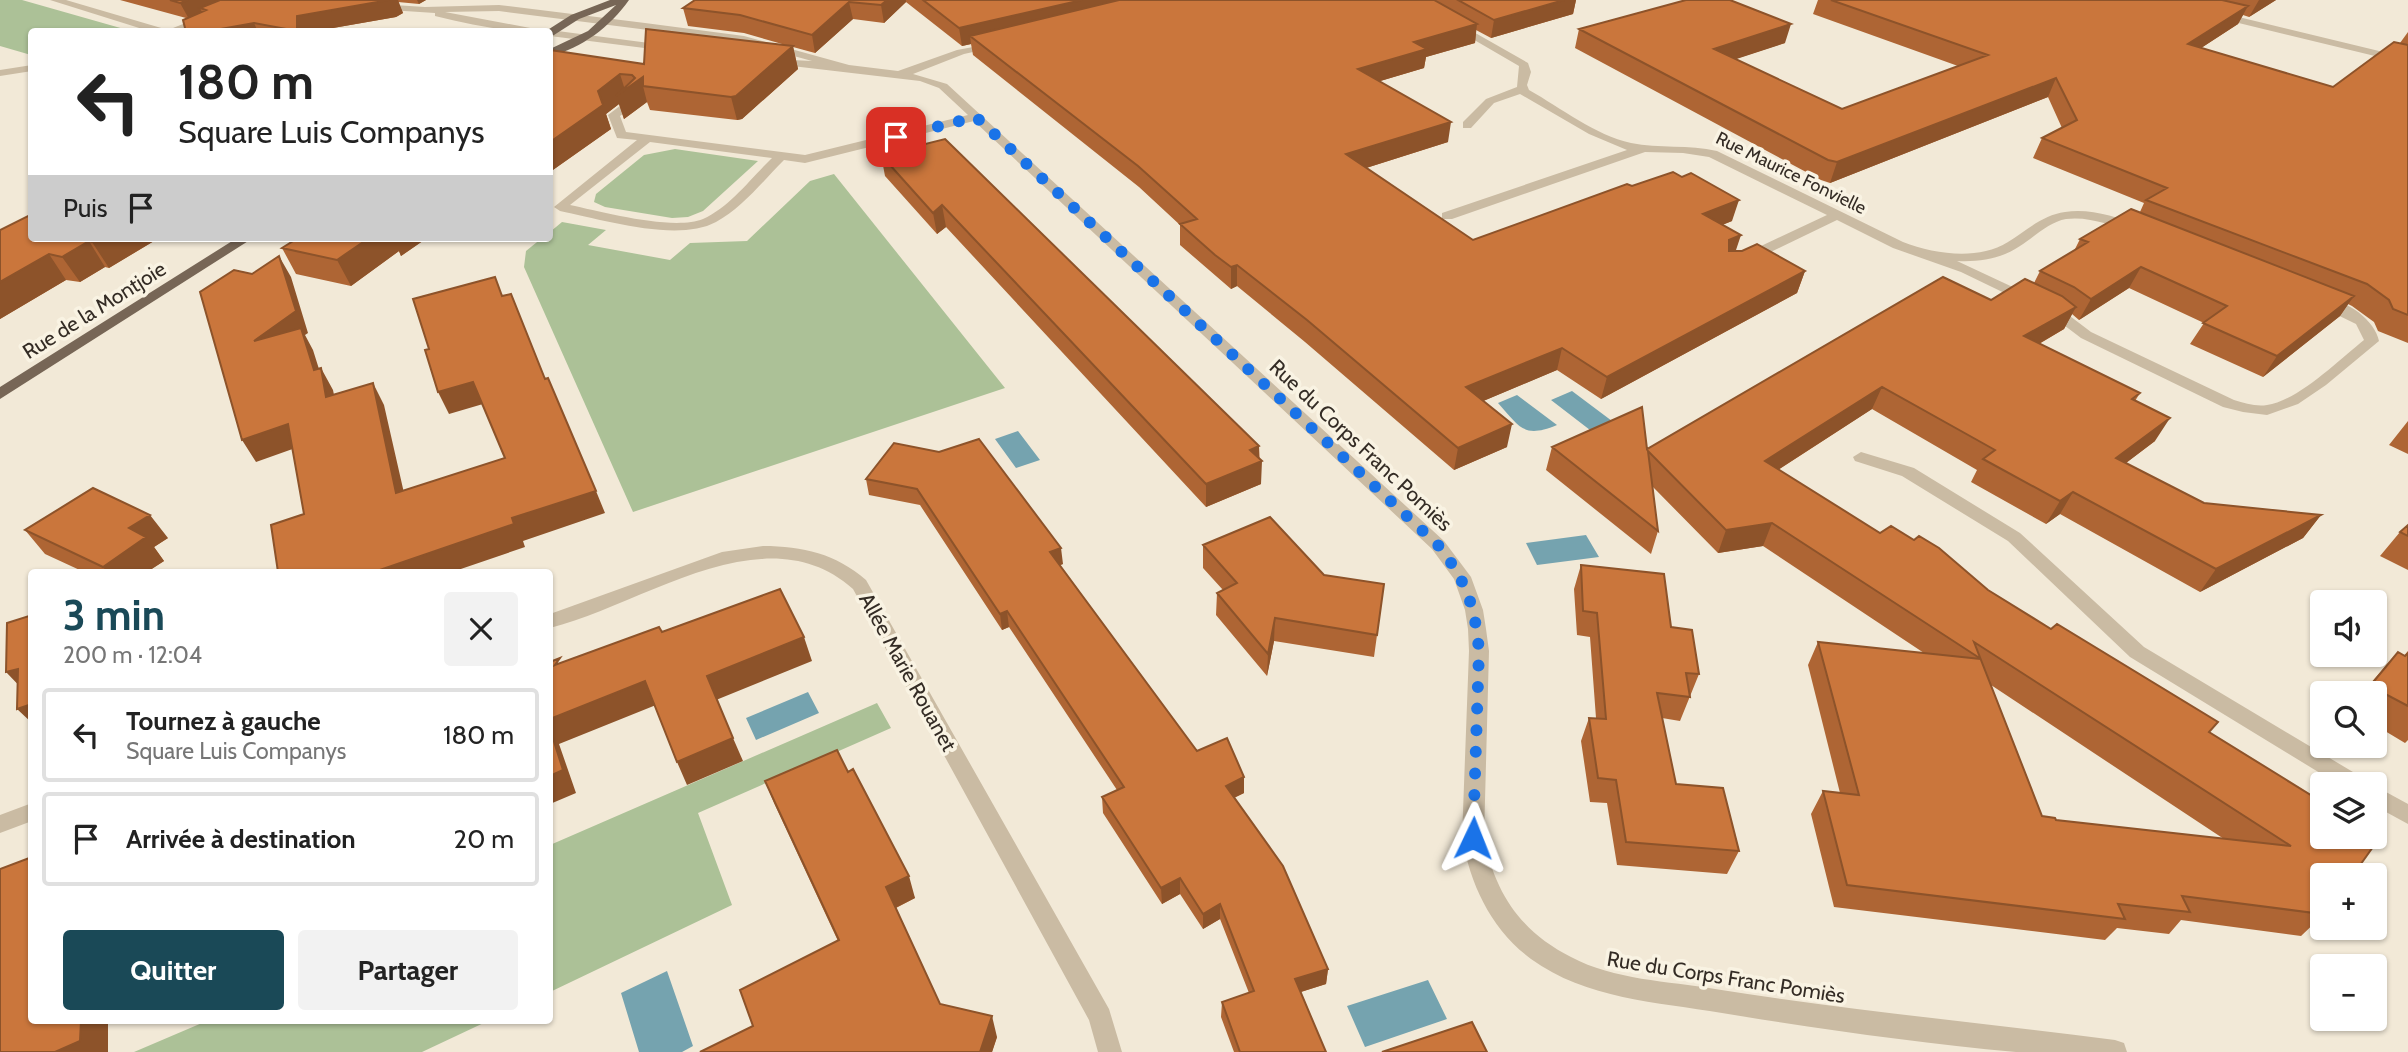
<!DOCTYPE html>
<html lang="fr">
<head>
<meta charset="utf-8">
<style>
	body { margin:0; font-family:Cabin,sans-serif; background:#f2f2f2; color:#222; height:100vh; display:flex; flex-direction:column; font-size:26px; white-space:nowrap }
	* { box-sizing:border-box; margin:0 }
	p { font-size:23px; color:#767676 }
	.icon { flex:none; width:38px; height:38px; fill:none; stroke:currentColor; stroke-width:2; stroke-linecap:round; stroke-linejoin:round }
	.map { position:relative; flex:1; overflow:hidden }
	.details { position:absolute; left:28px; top:569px; width:525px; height:455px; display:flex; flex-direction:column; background:#fff; border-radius:7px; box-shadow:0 2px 5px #0004 }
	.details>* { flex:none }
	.guide { position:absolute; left:28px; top:28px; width:525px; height:214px; border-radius:7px; box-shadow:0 2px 5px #0004; background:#fff; color:#222; overflow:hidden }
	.controls { position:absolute; left:2310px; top:590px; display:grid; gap:14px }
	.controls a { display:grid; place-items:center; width:77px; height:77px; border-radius:7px; background:#fff; box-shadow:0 2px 5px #0004; font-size:35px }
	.pin { position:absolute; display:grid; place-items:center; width:60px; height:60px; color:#fff; margin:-30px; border-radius:14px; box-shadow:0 4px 10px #0006 }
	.me { position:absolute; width:77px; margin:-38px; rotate:2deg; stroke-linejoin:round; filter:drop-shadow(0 0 5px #0008) }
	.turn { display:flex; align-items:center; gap:24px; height:147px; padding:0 35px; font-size:32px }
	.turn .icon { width:91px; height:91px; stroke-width:2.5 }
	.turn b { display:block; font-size:49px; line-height:60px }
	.then { display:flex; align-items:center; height:66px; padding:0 35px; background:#0003; gap:14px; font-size:26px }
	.round { display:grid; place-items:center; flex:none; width:74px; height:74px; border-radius:7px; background:#f2f2f2 }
	.headline { display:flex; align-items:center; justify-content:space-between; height:119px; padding:0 35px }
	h1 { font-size:42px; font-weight:700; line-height:52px; color:#1a4957 }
	.action { display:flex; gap:14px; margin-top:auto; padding:14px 35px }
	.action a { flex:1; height:80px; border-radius:7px; background:#1a4957; color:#fff; font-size:28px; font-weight:700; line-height:80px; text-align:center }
	.action a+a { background:#f2f2f2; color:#222 }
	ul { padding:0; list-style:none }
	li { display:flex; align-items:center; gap:21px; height:94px; margin:0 14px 10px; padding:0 21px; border:4px solid #e0e0e0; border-radius:7px }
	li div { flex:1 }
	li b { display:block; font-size:26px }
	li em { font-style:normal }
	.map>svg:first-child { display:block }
</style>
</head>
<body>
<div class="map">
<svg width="2408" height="1052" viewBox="0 0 2408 1052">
	<rect width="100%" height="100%" fill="#f2e9d7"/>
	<path fill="#acc197" d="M0 0H22L131 31 32 32 31 55 0 46Z
		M675 149 758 161 703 211 688 217 672 218 605 207 594 202 596 194 644 155Z
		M834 174 1005 388 633 512 524 267 526 251 542 238H550V232L562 222 606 230 588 245 670 260 690 243 747 241 810 181Z
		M877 703 891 728 698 813 732 905 550 992V845Z
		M209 1020H490L422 1052H134Z"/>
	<path fill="#75a3af" d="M1572 391 1612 421 1590 430 1551 400Z
		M1517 395 1557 425C1523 439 1520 427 1498 403Z
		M1018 431 1040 460 1016 468 995 439Z
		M1586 535 1599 557 1537 565 1526 543Z
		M808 692 819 713 756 740 746 718Z
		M667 971 693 1046 682 1052H639L621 993Z
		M1428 980 1447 1019 1365 1047 1347 1006Z"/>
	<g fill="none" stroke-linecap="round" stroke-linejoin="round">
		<path fill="#cabba3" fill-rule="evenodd" d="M50 0H66L168 30 203 16 212 18 182 32H152Z
			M378 4 425 7 499 5 645 23 744 36 849 65 898 71 957 50 1000 42V46L964 54 913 74 947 84 1444 541 1471 577 1483 610 1486 629 1489 651 1484 838C1495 893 1520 931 1571 957 1614 980 1668 981 1715 989 1848 1010 1982 1023 2115 1040L2124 1043 2127 1052C2091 1052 2053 1052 2016 1052 1918 1043 1819 1029 1722 1013 1657 1002 1586 999 1531 959 1491 929 1471 886 1462 838L1469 651 1468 629 1465 610 1454 579 1432 549 974 121 805 163 784 160C763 181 742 208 716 222 677 243 601 219 560 211L554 207 637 140 617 138 608 115 629 99 639 101 620 116 626 132 805 155 968 115 939 88 920 81 775 64 770 61 771 59 812 61 743 42 499 11 445 12 546 31 550 30 672 46V50L668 51 550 36V32C510 32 474 26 435 16V13L374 9 373 7ZM650 142 772 158C751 178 730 207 703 219 673 231 603 212 570 205Z
			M2218 12 2408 58V64L2214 17 2213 15Z
			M1456 22 1528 63 1531 72 1527 85 1529 90C1561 108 1595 135 1631 143 1659 149 1689 144 1717 151L1903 242C1935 254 1977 261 2008 242 2027 230 2043 215 2065 212 2090 208 2116 217 2140 225L2142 228 2135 232C2112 226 2090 216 2066 219 2049 222 2034 237 2020 246 2001 259 1980 262 1957 261L2062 310 2091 332 2234 400C2245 403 2256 407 2267 405 2298 401 2340 359 2364 340L2356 324 2319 306V300C2341 295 2375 319 2379 341L2326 385 2298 404 2267 415 2243 412 2223 407 2081 338 2052 316 1961 272 1893 248 1837 220 1752 261H1742V255L1827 215 1709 157 1683 153 1645 152 1452 219H1442V213L1627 150 1589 134 1520 94 1494 103 1471 128H1463V122L1486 99 1517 87 1519 66 1452 27 1451 25Z
			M32 65V71L0 76V70Z
			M1861 452 1914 468 2020 533 2144 647 2363 778 2367 784H2338L2130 657 2008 541 1902 476 1855 461 1853 457Z
			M763 546C803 546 836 554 866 580L1109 1009 1122 1052H1098L1089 1020 853 589C765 511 643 605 550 628V614L722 552Z
			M2375 786 2408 804V824L2375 806Z
			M32 803V821L0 833V815Z"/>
		<path fill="#776656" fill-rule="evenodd" d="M610 0H629C610 27 582 48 550 56V49L588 31 616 5 579 19 554 35 550 36V32L546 31 571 15Z
			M237 238H253L0 399V387Z"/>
	</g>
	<path fill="#ae6534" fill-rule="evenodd" d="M120 0H426L419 4 398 2 403 13 396 17 310 32H186V18Z
		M695 0H1576L1573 14 1491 38 1476 30 1475 43 1426 57 1424 68 1380 81 1448 142 1366 168 1473 240 1632 186 1732 221 1722 225 1736 251 1805 271 1797 293 1601 399 1557 370 1483 401 1507 447 1454 470 1305 342 1237 286 1231 289 1180 245V225L1139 187 973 55 971 44 962 46 906 2 884 23 853 19 815 53 793 47 798 69 742 119 737 120 650 110 647 102 624 119 619 104 606 114 611 129 550 172V50L644 64 789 46 744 33 688 26 683 8Z
		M1818 0H2276L2249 17 2243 15 2238 24 2201 48 2333 87 2400 43 2408 32V343L2378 331 2374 322 2352 306 2348 304 2340 316 2263 377 2190 344 2204 323 2129 288 2079 320 2072 314 2064 329 2039 344 2140 393 2135 401 2155 441 2126 463 2204 503 2321 515 2303 538 2200 592 2060 514 2046 524 1971 482 1977 470 1872 409 1778 470 1880 533 1988 590 2210 732 2322 875V916L2301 936 2181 920 2169 934 2117 928 2105 940 1834 907 1811 814 1823 791 1840 793 1808 665 1818 642 1924 653 1763 546 1718 553 1652 486 1658 531 1651 554 1546 470 1552 447 1647 449 1991 300 2034 283 2040 271 2074 251 2080 239 2140 212 2144 203 2033 158 2042 138 2062 128 2048 97 1830 183 1821 180 1575 48 1579 29 1785 43 1735 59 1842 109 1958 66 1813 14ZM1991 685 2224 839 2056 820 2042 816Z
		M881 155 1259 446 1261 484 1206 507 946 227 937 234 885 176Z
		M0 230 32 238H159L109 268 105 267 80 282 66 280 0 319Z
		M427 238 401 256 399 251 351 286 296 274 282 248Z
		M2408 421V454L2389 445Z
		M894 443 1063 564 1060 565 1197 751 1244 777V793L1234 798 1328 969 1326 984 1301 992 1326 1052H1234L1221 1017 1222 1002 1249 993 1220 919 1203 929 1180 894 1162 904 1103 813 1102 797 1117 790 1009 627 1002 630 920 505 869 495 866 479Z
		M2408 525V570L2380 556 2400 532Z
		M25 530 168 538 154 547 164 561 147 572H84L45 554Z
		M1203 545 1324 575 1384 584 1374 657 1274 641 1267 676 1216 615 1217 593 1223 590 1203 568Z
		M1581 565 1671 627 1699 674 1680 721 1662 718 1676 784 1739 851 1727 874 1617 865 1607 803 1590 802 1581 741 1589 718H1596L1590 637 1577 635 1574 589Z
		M2408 651V740L2405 743 2375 725V693H2362L2398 652 2404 656Z
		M848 772 915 898 896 908 940 1004 997 1037 992 1052H700L753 1026 838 941 774 803 765 781Z"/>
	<path fill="#8d532a" d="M188 0H241L206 10 200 8 203 14 189 19 180 3Z
		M389 0H398L403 13 396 17 310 32H297V16Z
		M417 0H426L419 4Z
		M887 0H906V2L884 23 881 5Z
		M1082 0H1160L970 36 971 44 962 46 959 28Z
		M1564 0H1576L1573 14 1491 38 1494 20Z
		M2259 0H2276L2249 17Z
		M849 2 853 19 815 53 812 35Z
		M2248 6 2238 24 2178 63 2188 44Z
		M254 23 258 32H204Z
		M1477 24 1475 43 1426 57 1424 68 1357 88 1358 69 1414 42Z
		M1791 24 1785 43 1709 68 1714 49Z
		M793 46 798 69 742 119 737 120 731 97Z
		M620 74 625 90 643 77V86L647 102 624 119 619 104 606 114 611 129 550 172V142L598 91Z
		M2056 78 2048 97 1830 183 1837 162Z
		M1451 122 1448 142 1344 175 1346 154Z
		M1739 200 1732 221 1697 235 1703 214Z
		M942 205 946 227 937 234 933 213Z
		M1741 235 1734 256 1723 262 1729 240Z
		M100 238H159L109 268 92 242Z
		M369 238H427L401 256 399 251 351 286 337 260Z
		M89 241 105 267 80 282 62 257Z
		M49 254 66 280 0 319V282Z
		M279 256 291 277 308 333 305 335 313 350 324 385 321 368 333 390 339 419 254 341Z
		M1237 265V286L1231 289V267Z
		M2141 267 2129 288 2079 320 2091 299Z
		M1805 271 1797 293 1601 399 1607 377Z
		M2354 296 2340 316 2263 377 2277 356Z
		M2076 307 2064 329 2013 359 2024 336Z
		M1562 348 1557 370 1462 410 1466 387Z
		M473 382 483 404 449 414 438 392Z
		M373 383 384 405 409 515 396 493Z
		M1882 387 1872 409 1756 484 1765 461Z
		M2170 418 2155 441 2102 481 2116 458Z
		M288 424 301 446 256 462 242 440Z
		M1512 424 1507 447 1454 470 1458 448Z
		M1259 446V462L1262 461 1261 484 1206 507V484L1250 450Z
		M596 491 605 513 523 541 525 547 452 572H374L512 518Z
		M2073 492 2060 514 2046 524 2060 501Z
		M150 515 168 538 154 547 164 561 147 572H107L103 567 129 528Z
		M2321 515 2303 538 2200 592 2216 569Z
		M1772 523 1763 546 1718 553 1726 530Z
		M1061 548 1063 564 1052 568 1050 552Z
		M1007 611 1009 627 1002 630 1000 614Z
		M1275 618 1274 641 1267 676 1268 654Z
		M804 637 812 661 716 700 707 676Z
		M18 669 29 696 6 672Z
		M645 681 656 705 559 744 576 793 550 804V719Z
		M32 704V723L17 709Z
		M733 738 743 761 687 785 677 762Z
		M1244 777V793L1225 802 1226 786Z
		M909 876 915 898 893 909 886 887Z
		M1180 878V894L1162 904 1161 888Z
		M1220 904V919L1203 929V914Z
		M1328 969 1326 984 1294 994 1295 979Z
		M992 1016 997 1037 992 1052H980Z
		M81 1020H108V1052H55Z"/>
	<path fill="#ca763c" stroke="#8d532a" stroke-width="2" fill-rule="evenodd" d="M170 0H188L180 3Z
		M220 0H389L297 16V31L254 23 204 32H186L183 20 206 10 200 8Z
		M695 0H887L881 5 849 2 812 35 740 15 683 8Z
		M923 0H1082L959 28Z
		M1119 0H1434L1477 24 1414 42 1427 49 1358 69 1451 122 1346 154 1473 240 1627 184 1632 186 1673 172 1682 177 1691 173 1739 200 1703 214 1741 235 1729 240V251H1742L1757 244 1805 271 1607 377 1562 348 1466 387 1512 424 1458 448 1307 320 1237 265 1231 267 1215 255 1180 224 1197 219 1138 166 970 36Z
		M1458 0H1564L1494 20Z
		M1686 0H1730L1791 24 1714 49 1842 109 1988 55 1831 0H2222L2248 6 2188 44 2333 87 2394 42 2408 45V315L2393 309 2389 300 2367 284 2146 200 2167 188 2042 138 2077 120 2056 78 1837 162 1828 160 1579 29Z
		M646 29 793 46 736 96 731 97 643 86V77L616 96 635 78 632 75 620 74 598 91 603 105 550 142V50L644 64Z
		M945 139 1259 446 1250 450 1262 461 1206 484 942 205 933 213 881 155Z
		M2131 209 2354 296 2277 356 2203 323 2227 306 2141 267 2091 299 2074 287 2040 271 2088 242 2080 239Z
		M32 214V238H100L92 242 89 241 62 257 49 254 0 282V230Z
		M298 238H369L337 260 282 248Z
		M279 256 296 311 254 341 301 328 314 370 321 368 326 397 373 383 396 493 505 458 473 382 438 392 425 350 429 349 413 299 495 277 502 296 511 294 545 379 548 378 596 491 512 518 514 524 374 572H278L271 525 304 514 288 424 242 440 200 292 234 270 252 274Z
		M1943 277 1991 300 2025 279 2062 296 2076 307 2024 336 2140 393 2132 399 2170 418 2116 458 2204 503 2321 515 2216 569 2073 492 2060 501 1983 459 1995 450 1882 387 1765 461 1880 533 1891 526 1914 540 1919 536 1939 548 1988 590 2051 629 2057 624 2218 722 2209 732 2322 802V836H2375V834L2380 837 2353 875H2322V914L2182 896 2190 912 2118 904 2125 919 1847 885 1823 791 1859 795 1818 642 1981 659 1772 523 1726 530 1648 451 1658 531 1552 447 1642 407 1647 449ZM1974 642 2291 846 2056 820 2055 818 2042 816Z
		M979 439 1061 548 1050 552 1197 751 1227 738 1244 777 1226 786 1283 866 1328 969 1295 979 1326 1052H1240L1222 1002 1254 991 1220 904 1203 914 1180 878 1161 888 1102 797 1124 787 1007 611 1000 614 917 489 866 479 894 443 939 452Z
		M93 488 150 515 129 528 146 537 103 567 25 530Z
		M1270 517 1324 575 1384 584 1377 635 1275 618 1268 654 1217 593 1237 583 1203 545Z
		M2408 525V536L2400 532Z
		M1581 565 1664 574 1671 627 1692 630 1699 674 1686 673 1690 697 1657 693 1676 784 1723 788 1739 851 1626 842 1616 780 1598 778 1589 718 1606 719 1597 613 1583 611Z
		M780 589 804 637 707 676 733 738 677 762 645 681 550 719V662L560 658 555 665 659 627 662 632Z
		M32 615V704L17 709 18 669 6 672 7 623Z
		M2398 652 2405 656 2408 653V706L2370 686Z
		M550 729 563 770 550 776Z
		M837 750 848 772 853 769 909 876 886 887 940 1004 992 1016 980 1052H700L753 1026 740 990 839 940 765 781Z
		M32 857V1020H81L80 1041 55 1052H0V869Z
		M1472 1022 1487 1052H1382Z"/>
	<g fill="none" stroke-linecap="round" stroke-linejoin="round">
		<path stroke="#1a73e8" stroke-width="12" stroke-dasharray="0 21.6" d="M896 137 976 117 1438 545C1466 581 1475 605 1479 651L1473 838"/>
	</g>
	<g text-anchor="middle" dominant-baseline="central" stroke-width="7" stroke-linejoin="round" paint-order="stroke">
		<g font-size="18" fill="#342c25" stroke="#f9f3e3">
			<text transform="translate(1791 173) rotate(26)">Rue Maurice Fonvielle</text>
		</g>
		<g font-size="21" fill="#342c25" stroke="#f9f3e3">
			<text transform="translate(94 310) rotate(-32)">Rue de la Montjoie</text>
			<text transform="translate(1361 445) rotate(43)">Rue du Corps Franc Pomiès</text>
			<text transform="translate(908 672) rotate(61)">Allée Marie Rouanet</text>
			<text transform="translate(1726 977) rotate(9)">Rue du Corps Franc Pomiès</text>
		</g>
	</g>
</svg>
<div class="controls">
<a><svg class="icon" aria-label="sound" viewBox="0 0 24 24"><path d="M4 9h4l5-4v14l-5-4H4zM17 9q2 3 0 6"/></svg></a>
<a><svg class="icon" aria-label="search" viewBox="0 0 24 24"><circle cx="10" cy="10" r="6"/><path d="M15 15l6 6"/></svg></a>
<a><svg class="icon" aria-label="layers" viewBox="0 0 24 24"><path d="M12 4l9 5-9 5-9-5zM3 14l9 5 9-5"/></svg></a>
<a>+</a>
<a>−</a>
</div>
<div class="pin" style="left:896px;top:137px;background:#d93025"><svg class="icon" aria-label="arrive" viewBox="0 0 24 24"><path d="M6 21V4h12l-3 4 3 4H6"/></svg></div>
<svg class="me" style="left:1473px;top:838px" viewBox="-20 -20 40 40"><path d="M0-17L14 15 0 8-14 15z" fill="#1a73e8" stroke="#fff" stroke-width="4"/></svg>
<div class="guide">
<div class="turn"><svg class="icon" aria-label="left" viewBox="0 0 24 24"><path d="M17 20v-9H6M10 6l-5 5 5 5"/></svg><div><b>180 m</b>Square Luis Companys</div></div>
<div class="then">Puis<svg class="icon" aria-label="arrive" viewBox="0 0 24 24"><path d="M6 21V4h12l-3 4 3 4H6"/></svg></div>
</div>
<section class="details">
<div class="headline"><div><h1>3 min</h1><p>200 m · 12:04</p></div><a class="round"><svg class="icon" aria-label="close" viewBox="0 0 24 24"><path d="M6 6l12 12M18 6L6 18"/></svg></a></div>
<ul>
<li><svg class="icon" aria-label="left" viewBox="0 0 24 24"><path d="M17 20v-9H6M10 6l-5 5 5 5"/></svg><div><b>Tournez à gauche</b><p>Square Luis Companys</p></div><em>180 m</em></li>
<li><svg class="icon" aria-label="arrive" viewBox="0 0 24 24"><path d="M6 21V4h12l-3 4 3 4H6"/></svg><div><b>Arrivée à destination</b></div><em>20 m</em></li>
</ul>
<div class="action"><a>Quitter</a><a>Partager</a></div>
</section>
</div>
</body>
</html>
